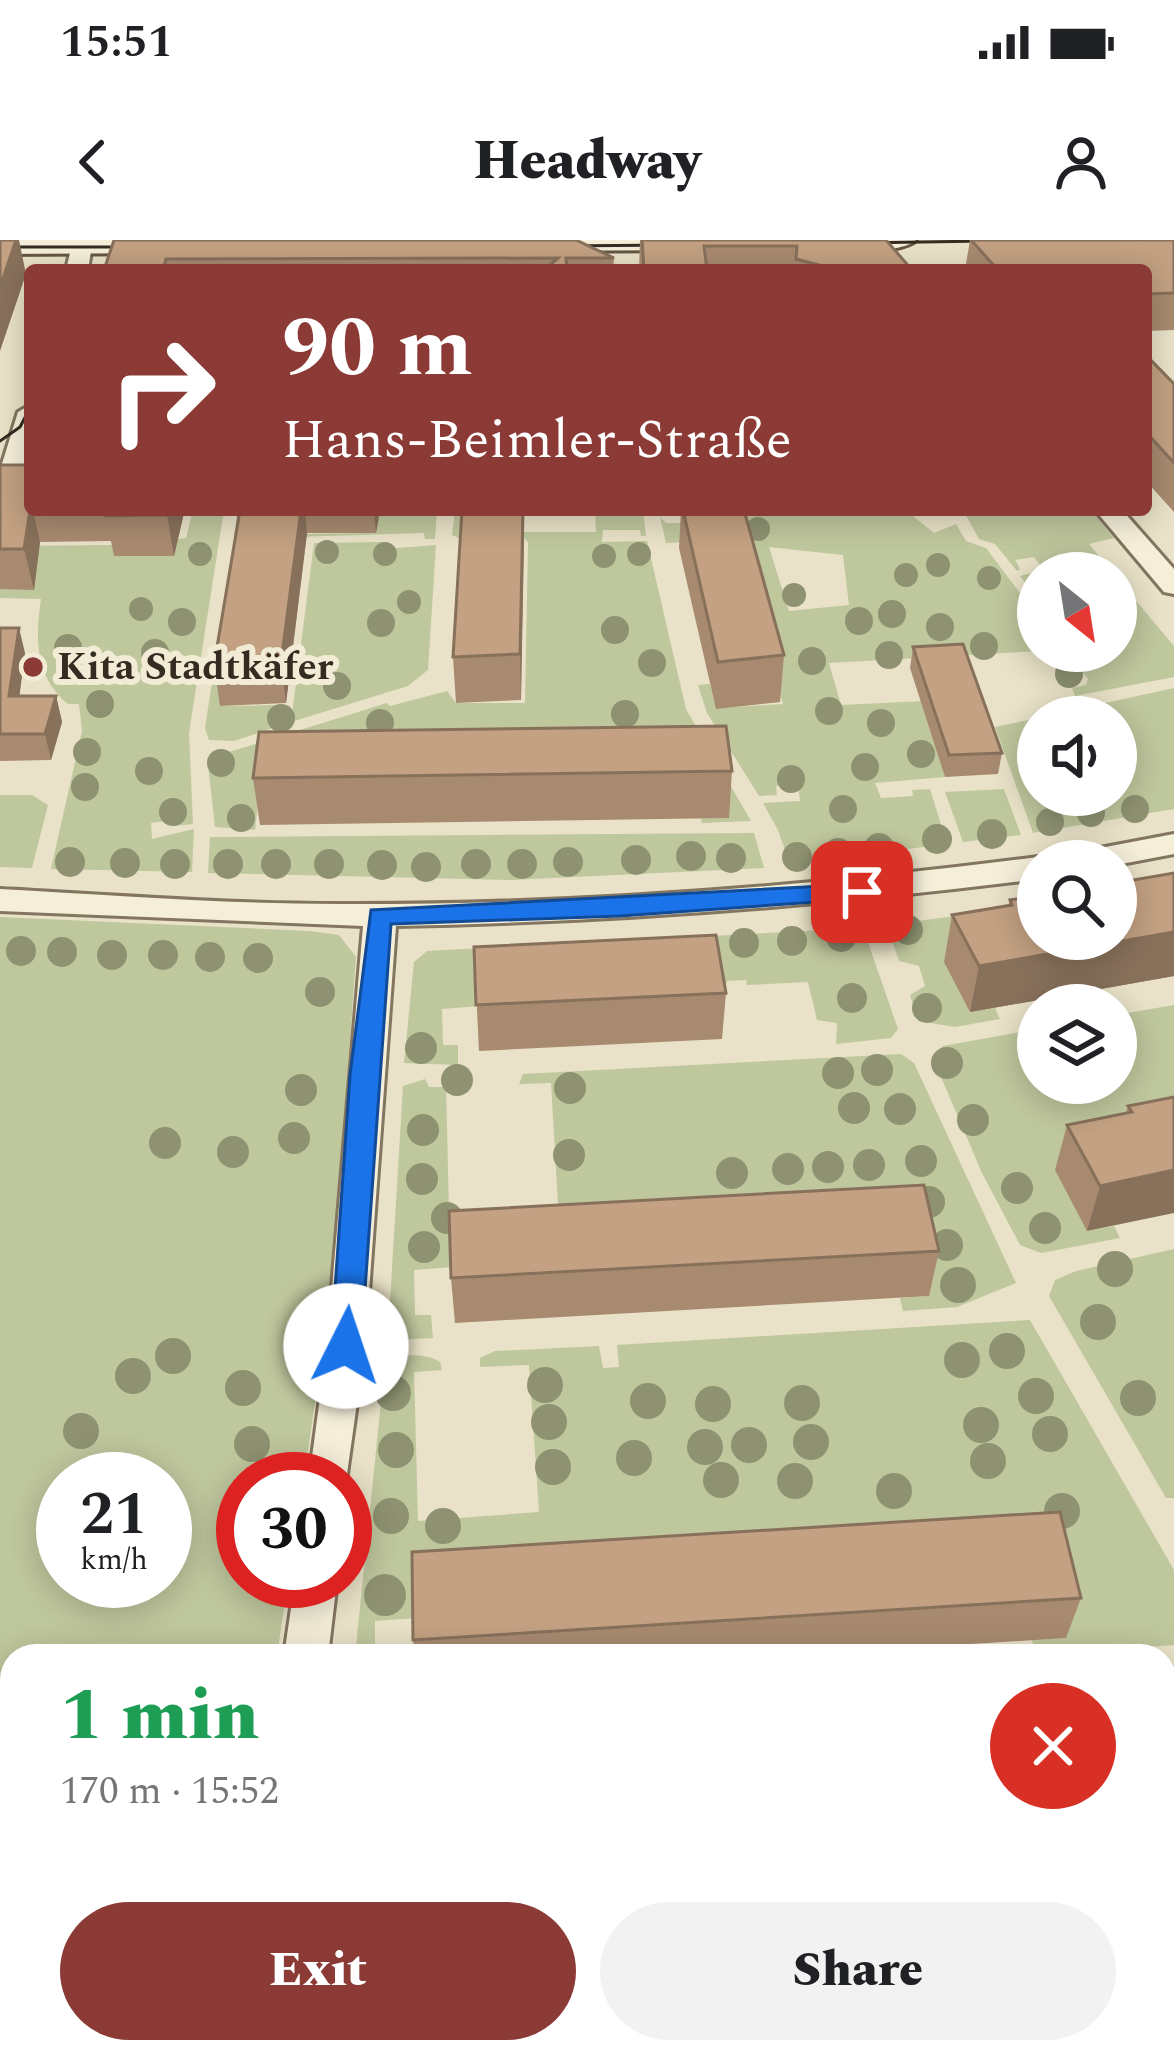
<!DOCTYPE html>
<html lang="en">
<head>
<meta charset="utf-8">
<style>
	body { margin:0; font-family:Spectral,serif; background:#f2f2f2; color:#202124; height:100vh; display:flex; flex-direction:column; font-size:45px; white-space:nowrap }
	* { box-sizing:border-box; margin:0 }
	p { font-size:39px; color:#757577 }
	.icon { flex:none; width:66px; height:66px; fill:none; stroke:currentColor; stroke-width:2; stroke-linecap:round; stroke-linejoin:round }
	.map { position:relative; flex:1; overflow:hidden }
	.drawer { position:absolute; left:0px; top:1404px; width:1176px; height:420px; display:flex; flex-direction:column; background:#fff; border-radius:36px 36px 0 0; box-shadow:0 6px 30px #0003 }
	.drawer>* { flex:none }
	.top-card { position:absolute; left:24px; top:24px; width:1128px; height:252px; border-radius:12px; box-shadow:0 6px 30px #0003; background:#8c3a36; color:#fff; overflow:hidden }
	.needle { width:78px; rotate:150deg }
	.controls { position:absolute; left:1017px; top:312px; display:grid; gap:24px }
	.controls a { display:grid; place-items:center; width:120px; height:120px; border-radius:50%; background:#fff; box-shadow:0 6px 30px #0003; font-size:60px }
	.speed { position:absolute; left:36px; top:1212px; display:flex; gap:24px; font-size:60px; font-weight:700; text-align:center }
	.speed>* { display:grid; place-content:center; width:156px; height:156px; border-radius:50%; background:#fff; box-shadow:0 6px 30px #0003; line-height:1 }
	.speed small { font-size:30px; font-weight:400 }
	.speed .limit { border:18px solid #d22; background:#fff; color:#111 }
	.pin { position:absolute; display:grid; place-items:center; width:102px; height:102px; color:#fff; margin:-51px; border-radius:24px; box-shadow:0 6px 18px #0006 }
	.me { position:absolute; width:132px; margin:-66px; rotate:4deg; stroke-linejoin:round; filter:drop-shadow(0 0 9px #0008) }
	.turn { display:flex; align-items:center; gap:42px; height:252px; padding:0 60px; font-size:54px }
	.turn .icon { width:156px; height:156px; stroke-width:2.5 }
	.turn b { display:block; font-size:84px; line-height:102px }
	.round { display:grid; place-items:center; flex:none; width:126px; height:126px; border-radius:63px; background:#f2f2f2 }
	.overview { display:flex; align-items:center; justify-content:space-between; height:204px; padding:0 60px }
	h1 { font-size:72px; font-weight:800; line-height:90px; color:#1e9e55 }
	.primary-button { display:flex; gap:24px; margin-top:auto; padding:24px 60px }
	.primary-button a { flex:1; height:138px; border-radius:72px; background:#8c3a36; color:#fff; font-size:48px; font-weight:800; line-height:138px; text-align:center }
	.primary-button a+a { background:#f2f2f2; color:#202124 }
	.status { display:flex; justify-content:space-between; align-items:center; height:84px; padding:0 60px; background:#fff; direction:ltr }
	.status svg { height:33px; fill:currentColor }
	header { display:flex; justify-content:space-between; align-items:center; height:156px; padding:0 60px; background:#fff; font-size:54px; font-weight:800 }
	.map>svg:first-child { display:block }
</style>
</head>
<body>
<div class="status"><b>15:51</b><svg viewBox="0 0 49 12"><path d="M0 12V9h3v3zM5 12V6h3v6zM10 12V3h3v9zM15 12V0h3v12zM26 1h20v11H26zM47 4h2v5h-2z"/></svg></div>
<header><svg class="icon" aria-label="back" viewBox="0 0 24 24"><path d="M15 5l-7 7 7 7"/></svg>Headway<svg class="icon" aria-label="person" viewBox="0 0 24 24"><circle cx="12" cy="8" r="4"/><path d="M4 21q1-7 8-7t8 7"/></svg></header>
<div class="map">
<svg width="1174" height="1824" viewBox="0 0 1174 1824">
	<rect width="100%" height="100%" fill="#e9e2c8"/>
	<path fill="#bfc79d" fill-rule="evenodd" d="M193 270H224L189 493 193 584 174 586 172 580 151 583 152 599 194 589 192 632 51 629 82 491 79 464H68C35 437 35 398 41 359L0 358V306L117 305 186 298Z
		M379 270H437L435 299H425L424 293 234 299 237 273 273 272 296 294 376 293Z
		M455 270H514V292H596L595 270H643L646 296H641L640 290H603L602 302 647 301 686 469 751 581 702 583 701 578 261 537 255 590 215 587 208 525 229 512 387 463 390 466 447 451 456 463H525L528 302 524 298H459L452 295Z
		M681 270H917L908 272 934 293 956 284 966 301 986 308 1038 377 1039 411 829 423 841 465 924 461 945 537 875 543 881 558 913 556 912 550 930 549 947 604 790 624 778 590 763 563 800 561 798 546H776L777 555 759 556 707 473 698 445 710 444 716 468 783 464 739 299 666 303 660 277 666 283H682ZM769 307 843 315 849 365 789 371Z
		M963 270 972 274 1091 270 1114 298 1089 304 1113 333H1038V359L1020 336 1062 325 1041 326 1034 317 1015 320 1020 329 1017 331 995 304 979 299Z
		M385 302V309L436 305 428 430 408 446 291 482 314 303Z
		M1116 337 1174 406V437L1075 456 1072 448 1086 445 1088 439 1067 412 1116 411V394L1132 390 1116 370Z
		M212 442H224L221 466 279 465 287 471 285 484 234 501 209 500 205 488Z
		M1174 448V569L1033 593 995 487 1038 478V555H1116V477H1041Z
		M1004 549 1021 595 963 602 945 552Z
		M0 555H32L48 565 32 628 0 627Z
		M754 593 764 628 511 640 208 633 210 597Z
		M1038 665V699L969 772 995 768 1000 779 955 787 918 781 910 755 925 746 919 726 899 721 887 685Z
		M0 677 310 691 339 695 356 717 333 1036 304 1239H243V1341H288L277 1416H12V1812H215L214 1824H0ZM63 1239H165V1341H63Z
		M863 688 898 789 891 798 836 804 837 783 817 780 808 742 747 745 746 740 727 741 726 746 442 769 443 805H458V825L404 823 414 722 427 711Z
		M1174 765V906L1087 991 1114 986 1120 998 1041 1013 1020 1005 982 933 932 816 943 806 1038 789V843H1116V775Z
		M901 814 914 823 1016 1043 957 1067 903 1071 900 1058 928 1056 453 1027 414 1030 415 1075H431L433 1098 394 1100 388 1095 403 846 425 839 429 847H446L449 971 558 964 551 843 519 844 523 834Z
		M1174 1009V1258H1166L1049 1056 1055 1040 1076 1031Z
		M1030 1080 1174 1330V1405L1036 1416 1032 1400 1066 1398 418 1378 375 1381V1416H355L385 1123C400 1113 426 1113 440 1122L442 1130 414 1132 418 1281 539 1272 529 1125 480 1127V1118L495 1111 599 1106 603 1128 619 1127 617 1105Z
		M1174 1428V1733L1164 1734V1429Z"/>
	<g fill="none" stroke-linecap="round" stroke-linejoin="round">
		<defs>
			<path id="street" d="M73 0H88L92 5 88 30H66Z
				M30 165 27 227 14 235 5 232 1 227 18 172Z
				M1095 270H1122L1174 329V354L1164 352Z
				M1174 594V614L1116 625V621H1068L1073 614 1084 611Z
				M1038 617 1049 621H1038V639C824 666 611 682 396 686L365 1106 345 1248V1239H309L327 1106 363 686 0 671V649C112 655 225 664 337 664 572 665 806 647 1038 617Z
				M295 1341H337L328 1416H284Z
				M218 1812H268L266 1824H216Z"/>
			<path id="secondary" d="M0 0H192L195 4 179 13 0 14Z
				M497 0H722L723 1 707 10 511 11 500 9Z
				M801 0H916C902 15 815 15 801 0Z"/>
		</defs>
		<use href="#street" stroke="#83755f" stroke-width="6"/>
		<use href="#secondary" stroke="#655642" stroke-width="6"/>
		<use href="#street" fill="#f5efda" fill-rule="evenodd"/>
		<use href="#secondary" fill="#f5efda" fill-rule="evenodd"/>
		<path stroke="#352c21" stroke-width="3" d="M858 3 1047 0
			M558 6 672 5
			M0 7H144
			M0 201 20 187 30 168"/>
	</g>
	<g fill="#8e9271">
		<circle cx="758" cy="289" r="12"/>
		<circle cx="327" cy="312" r="12"/>
		<circle cx="200" cy="314" r="12"/>
		<circle cx="385" cy="314" r="12"/>
		<circle cx="639" cy="314" r="12"/>
		<circle cx="604" cy="316" r="12"/>
		<circle cx="938" cy="325" r="12"/>
		<circle cx="906" cy="335" r="12"/>
		<circle cx="989" cy="338" r="12"/>
		<circle cx="794" cy="355" r="12"/>
		<circle cx="409" cy="362" r="12"/>
		<circle cx="141" cy="369" r="12"/>
		<circle cx="892" cy="374" r="14"/>
		<circle cx="859" cy="381" r="14"/>
		<circle cx="182" cy="382" r="14"/>
		<circle cx="381" cy="383" r="14"/>
		<circle cx="940" cy="387" r="14"/>
		<circle cx="615" cy="390" r="14"/>
		<circle cx="984" cy="406" r="14"/>
		<circle cx="68" cy="408" r="14"/>
		<circle cx="155" cy="413" r="14"/>
		<circle cx="889" cy="415" r="14"/>
		<circle cx="812" cy="421" r="14"/>
		<circle cx="652" cy="423" r="14"/>
		<circle cx="1069" cy="434" r="14"/>
		<circle cx="337" cy="446" r="14"/>
		<circle cx="100" cy="464" r="14"/>
		<circle cx="829" cy="471" r="14"/>
		<circle cx="625" cy="474" r="14"/>
		<circle cx="281" cy="478" r="14"/>
		<circle cx="380" cy="483" r="14"/>
		<circle cx="881" cy="483" r="14"/>
		<circle cx="87" cy="512" r="14"/>
		<circle cx="921" cy="514" r="14"/>
		<circle cx="221" cy="523" r="14"/>
		<circle cx="865" cy="527" r="14"/>
		<circle cx="149" cy="531" r="14"/>
		<circle cx="791" cy="539" r="14"/>
		<circle cx="85" cy="547" r="14"/>
		<circle cx="843" cy="569" r="14"/>
		<circle cx="1135" cy="569" r="14"/>
		<circle cx="173" cy="572" r="14"/>
		<circle cx="1091" cy="573" r="14"/>
		<circle cx="241" cy="578" r="14"/>
		<circle cx="1050" cy="582" r="14"/>
		<circle cx="992" cy="594" r="15"/>
		<circle cx="937" cy="599" r="15"/>
		<circle cx="879" cy="608" r="15"/>
		<circle cx="838" cy="613" r="15"/>
		<circle cx="691" cy="616" r="15"/>
		<circle cx="797" cy="617" r="15"/>
		<circle cx="731" cy="618" r="15"/>
		<circle cx="636" cy="620" r="15"/>
		<circle cx="70" cy="622" r="15"/>
		<circle cx="568" cy="622" r="15"/>
		<circle cx="125" cy="623" r="15"/>
		<circle cx="175" cy="624" r="15"/>
		<circle cx="228" cy="624" r="15"/>
		<circle cx="276" cy="624" r="15"/>
		<circle cx="329" cy="624" r="15"/>
		<circle cx="476" cy="624" r="15"/>
		<circle cx="522" cy="624" r="15"/>
		<circle cx="382" cy="625" r="15"/>
		<circle cx="426" cy="627" r="15"/>
		<circle cx="908" cy="690" r="15"/>
		<circle cx="841" cy="697" r="15"/>
		<circle cx="792" cy="701" r="15"/>
		<circle cx="744" cy="703" r="15"/>
		<circle cx="21" cy="711" r="15"/>
		<circle cx="62" cy="712" r="15"/>
		<circle cx="112" cy="715" r="15"/>
		<circle cx="163" cy="715" r="15"/>
		<circle cx="210" cy="717" r="15"/>
		<circle cx="258" cy="718" r="15"/>
		<circle cx="320" cy="752" r="15"/>
		<circle cx="852" cy="758" r="15"/>
		<circle cx="927" cy="768" r="15"/>
		<circle cx="421" cy="808" r="16"/>
		<circle cx="947" cy="823" r="16"/>
		<circle cx="877" cy="830" r="16"/>
		<circle cx="838" cy="833" r="16"/>
		<circle cx="457" cy="840" r="16"/>
		<circle cx="570" cy="848" r="16"/>
		<circle cx="301" cy="850" r="16"/>
		<circle cx="854" cy="868" r="16"/>
		<circle cx="900" cy="869" r="16"/>
		<circle cx="973" cy="880" r="16"/>
		<circle cx="423" cy="890" r="16"/>
		<circle cx="294" cy="898" r="16"/>
		<circle cx="165" cy="903" r="16"/>
		<circle cx="233" cy="912" r="16"/>
		<circle cx="569" cy="915" r="16"/>
		<circle cx="921" cy="921" r="16"/>
		<circle cx="869" cy="925" r="16"/>
		<circle cx="828" cy="927" r="16"/>
		<circle cx="788" cy="929" r="16"/>
		<circle cx="732" cy="933" r="16"/>
		<circle cx="422" cy="939" r="16"/>
		<circle cx="1017" cy="948" r="16"/>
		<circle cx="929" cy="962" r="16"/>
		<circle cx="447" cy="978" r="16"/>
		<circle cx="1045" cy="988" r="16"/>
		<circle cx="947" cy="1005" r="16"/>
		<circle cx="424" cy="1007" r="16"/>
		<circle cx="1115" cy="1029" r="18"/>
		<circle cx="958" cy="1045" r="18"/>
		<circle cx="1098" cy="1082" r="18"/>
		<circle cx="1007" cy="1111" r="18"/>
		<circle cx="173" cy="1116" r="18"/>
		<circle cx="962" cy="1120" r="18"/>
		<circle cx="133" cy="1136" r="18"/>
		<circle cx="545" cy="1145" r="18"/>
		<circle cx="243" cy="1148" r="18"/>
		<circle cx="393" cy="1153" r="18"/>
		<circle cx="1036" cy="1156" r="18"/>
		<circle cx="1138" cy="1158" r="18"/>
		<circle cx="648" cy="1161" r="18"/>
		<circle cx="802" cy="1163" r="18"/>
		<circle cx="713" cy="1164" r="18"/>
		<circle cx="549" cy="1182" r="18"/>
		<circle cx="981" cy="1185" r="18"/>
		<circle cx="81" cy="1191" r="18"/>
		<circle cx="1050" cy="1194" r="18"/>
		<circle cx="811" cy="1202" r="18"/>
		<circle cx="252" cy="1204" r="18"/>
		<circle cx="749" cy="1205" r="18"/>
		<circle cx="705" cy="1207" r="18"/>
		<circle cx="396" cy="1210" r="18"/>
		<circle cx="634" cy="1218" r="18"/>
		<circle cx="988" cy="1221" r="18"/>
		<circle cx="553" cy="1227" r="18"/>
		<circle cx="721" cy="1240" r="18"/>
		<circle cx="795" cy="1241" r="18"/>
		<circle cx="894" cy="1251" r="18"/>
		<circle cx="1062" cy="1271" r="18"/>
		<circle cx="391" cy="1276" r="18"/>
		<circle cx="443" cy="1286" r="18"/>
		<circle cx="385" cy="1355" r="21"/>
	</g>
	<path fill="#a88a70" d="M114 0 614 18 613 30H104Z
		M640 0H886L912 30H639Z
		M970 0H1174V90L1146 91V30H965Z
		M1146 115 1174 144V272L1146 241Z
		M0 225 30 270H380L376 293H307L286 463 220 466 214 425 239 273H184L174 316H114L111 301 40 302 34 350 0 349Z
		M523 270 521 460 456 463 453 417Z
		M681 270H744L784 415 780 462 716 469 679 308Z
		M0 388 25 413 19 456H56L62 482 51 520 0 521Z
		M913 407 1002 513 998 534 945 537 910 428Z
		M732 531 729 578 260 585 253 538Z
		M1174 633V736L970 772 944 722 952 675 1008 666 1010 660Z
		M474 707 726 753 722 799 479 811Z
		M1174 857 1087 991 1055 930 1067 885 1126 873 1128 866Z
		M939 1011 929 1056 455 1083 451 1038Z
		M1081 1358 1066 1398 783 1416H415L413 1400Z
		M1174 1701V1824H324Z"/>
	<path fill="#88715b" d="M16 0H19L26 34 0 111V47Z
		M30 270H33L40 302 34 350 24 309Z
		M169 270H184V273L174 316 167 275Z
		M301 270H305L307 293 286 463 281 422Z
		M374 270H380L376 293Z
		M523 270 524 302 521 460 520 414Z
		M19 388 25 413 16 482 9 456Z
		M56 456 62 482 51 520 45 494Z
		M1174 692V736L970 772 979 726Z
		M1174 930V973L1087 991 1100 946Z"/>
	<path fill="#c3a182" stroke="#88715b" stroke-width="3" d="M0 0H16L0 47Z
		M114 0H576L614 18H566L567 30H544L558 18 166 19 163 30H104Z
		M642 0H886L912 30H838L796 19 797 6H704L707 30H644Z
		M971 0H1174V53L1146 54V30H998Z
		M1146 115 1174 144V223L1146 192Z
		M0 225H30V270L24 309H0Z
		M108 270H169L167 275 106 276Z
		M240 270H301L281 422 214 425Z
		M462 270H523L520 414 453 417Z
		M683 270H744L784 415 718 422Z
		M0 388H19L9 456H56L45 494H0Z
		M963 404 1002 513 949 515 913 407Z
		M726 486 732 531 253 538 259 492Z
		M1174 633V692L979 726 952 675 1012 665 1010 660 1038 656V699H1116V643Z
		M716 695 726 753 476 765 474 707Z
		M1174 857V930L1100 946 1067 885 1132 872 1128 866Z
		M924 945 939 1011 451 1038 449 971Z
		M1060 1272 1081 1358 413 1400 412 1312Z
		M1174 1701V1818L1094 1824H324L325 1812H1164V1702Z"/>
	<path fill="#1a73e8" stroke="#114b97" stroke-width="3" d="M862 644 875 652 871 658 620 676 391 684 361 1106 356 1115H335L331 1106 350 835 371 670Z"/>
	<circle fill="#8c3a36" stroke="#f2ecd6" stroke-width="4.5" cx="33" cy="427" r="12"/>
	<g text-anchor="middle" dominant-baseline="central" stroke-width="12" stroke-linejoin="round" paint-order="stroke">
		<g font-size="39" font-weight="bold" fill="#352c21" stroke="#f2ecd6" text-anchor="start">
			<text x="57" y="427">Kita Stadtkäfer</text>
		</g>
	</g>
</svg>
<div class="controls">
<a><svg class="needle" viewBox="-14 -14 28 28"><path d="M0-13l5 13h-10z" fill="#e53935"/><path d="M0 13l5-13h-10z" fill="#757577"/></svg></a>
<a><svg class="icon" aria-label="sound" viewBox="0 0 24 24"><path d="M4 9h4l5-4v14l-5-4H4zM17 9q2 3 0 6"/></svg></a>
<a><svg class="icon" aria-label="search" viewBox="0 0 24 24"><circle cx="10" cy="10" r="6"/><path d="M15 15l6 6"/></svg></a>
<a><svg class="icon" aria-label="layers" viewBox="0 0 24 24"><path d="M12 4l9 5-9 5-9-5zM3 14l9 5 9-5"/></svg></a>
</div>
<div class="speed"><div>21<small>km/h</small></div><div class="limit">30</div></div>
<div class="pin" style="left:862px;top:652px;background:#d93025"><svg class="icon" aria-label="arrive" viewBox="0 0 24 24"><path d="M6 21V4h12l-3 4 3 4H6"/></svg></div>
<svg class="me" style="left:346px;top:1106px" viewBox="-20 -20 40 40"><circle r="19" fill="#fff"/><path d="M0-13L10 11 0 6-10 11z" fill="#1a73e8"/></svg>
<div class="top-card">
<div class="turn"><svg class="icon" aria-label="right" viewBox="0 0 24 24"><path d="M7 20v-9h11M14 6l5 5-5 5"/></svg><div><b>90 m</b>Hans-Beimler-Straße</div></div>
</div>
<section class="drawer">
<div class="overview"><div><h1>1 min</h1><p>170 m · 15:52</p></div><a class="round" style="background:#d93025;color:#fff"><svg class="icon" aria-label="close" viewBox="0 0 24 24"><path d="M6 6l12 12M18 6L6 18"/></svg></a></div>
<div class="primary-button"><a>Exit</a><a>Share</a></div>
</section>
</div>
</body>
</html>
